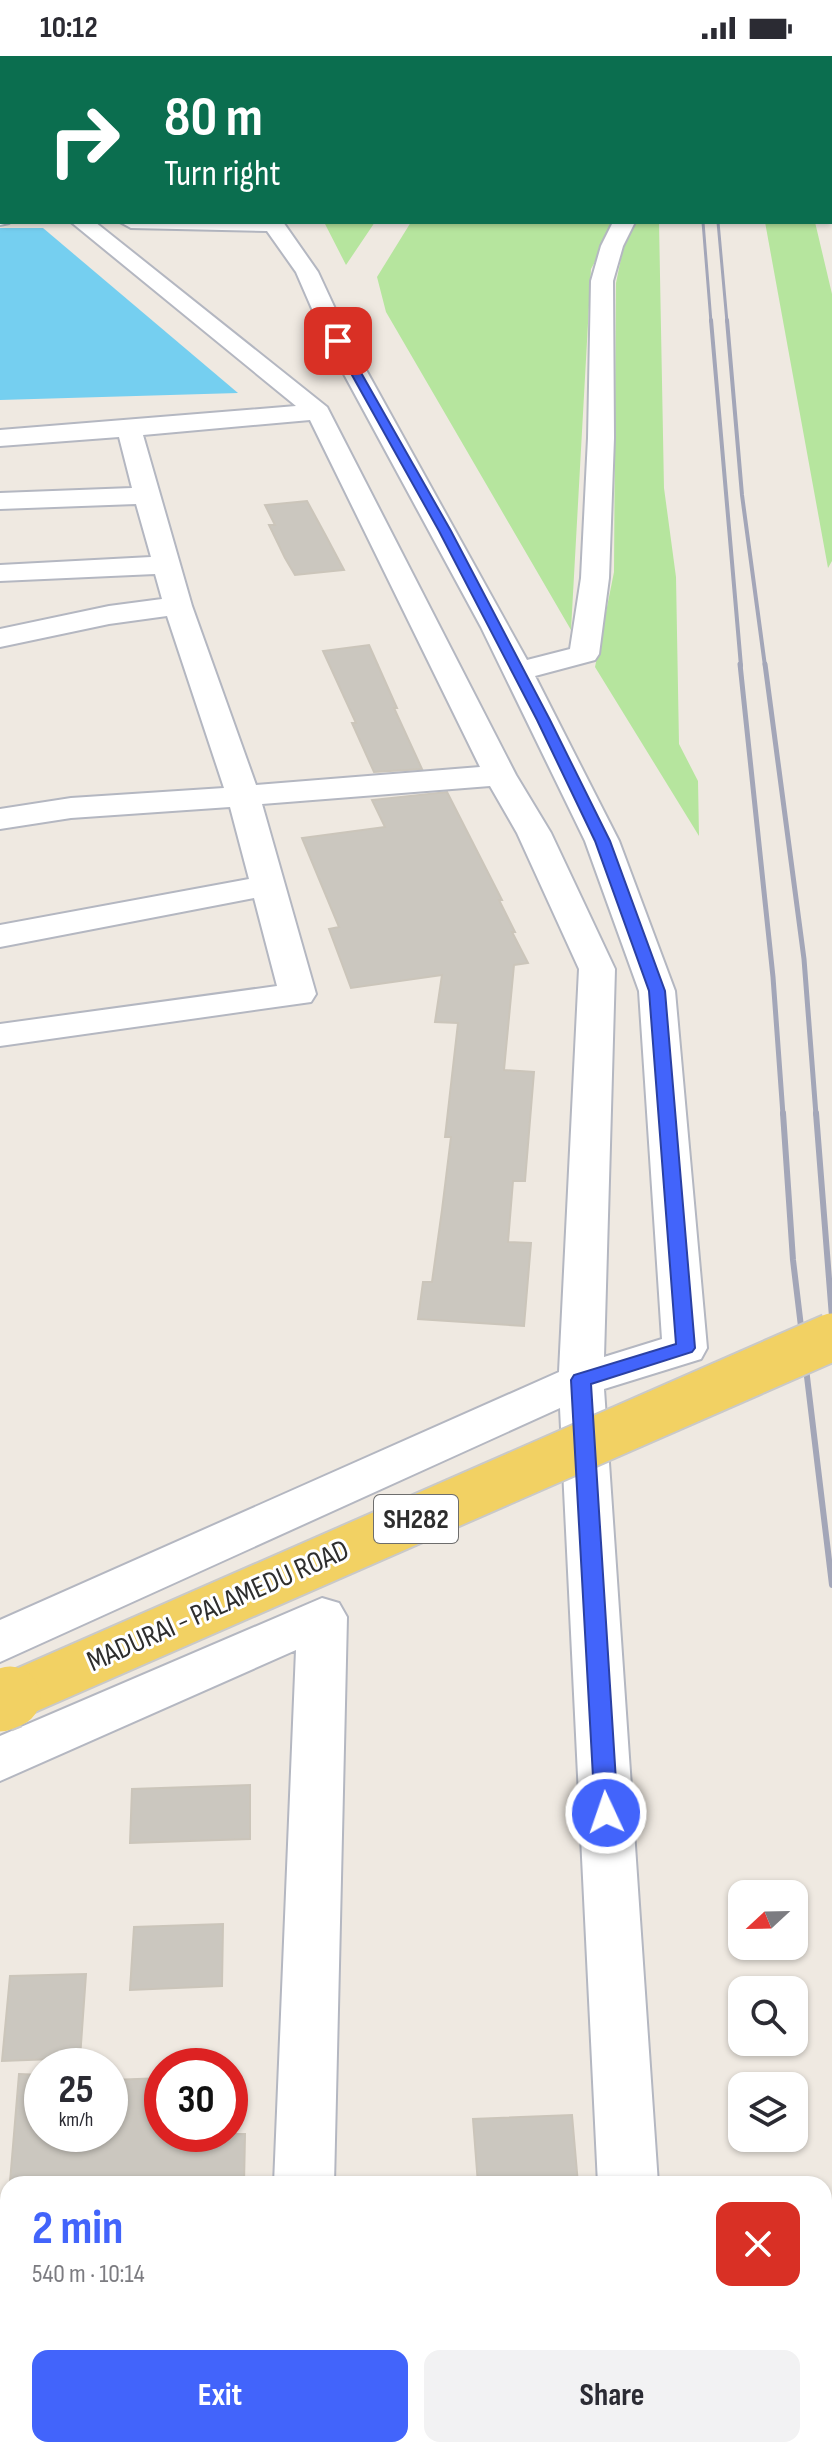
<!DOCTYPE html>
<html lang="en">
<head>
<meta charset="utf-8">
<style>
	body { margin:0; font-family:"Sofia Sans Condensed",sans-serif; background:#f2f2f3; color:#2b2b33; height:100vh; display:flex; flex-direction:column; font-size:30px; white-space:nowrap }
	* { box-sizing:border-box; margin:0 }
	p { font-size:26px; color:#7c7c81 }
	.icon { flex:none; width:44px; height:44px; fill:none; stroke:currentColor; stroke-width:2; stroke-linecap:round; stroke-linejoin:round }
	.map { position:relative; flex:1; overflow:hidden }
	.sheet { position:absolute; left:0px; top:2120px; width:832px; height:282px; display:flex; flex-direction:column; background:#fff; border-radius:24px 24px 0 0; box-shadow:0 2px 6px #0004 }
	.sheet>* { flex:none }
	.top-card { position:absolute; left:0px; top:0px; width:832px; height:168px; box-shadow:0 2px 6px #0004; background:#0b6e4f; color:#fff; overflow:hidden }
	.needle { width:52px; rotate:248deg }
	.tools { position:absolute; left:728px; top:1824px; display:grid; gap:16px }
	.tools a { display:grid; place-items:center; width:80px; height:80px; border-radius:16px; background:#fff; box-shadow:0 2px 6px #0004; font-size:40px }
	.speed { position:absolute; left:24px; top:1992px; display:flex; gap:16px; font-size:40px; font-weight:700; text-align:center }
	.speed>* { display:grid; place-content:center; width:104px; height:104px; border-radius:50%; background:#fff; box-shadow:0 2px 6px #0004; line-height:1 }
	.speed small { font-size:20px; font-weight:400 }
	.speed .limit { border:12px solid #d22; background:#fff; color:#111 }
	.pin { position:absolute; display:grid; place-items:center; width:68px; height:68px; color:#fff; margin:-34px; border-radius:16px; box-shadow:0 4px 12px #0006 }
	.me { position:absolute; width:88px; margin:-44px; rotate:357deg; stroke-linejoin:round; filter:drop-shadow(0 0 6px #0008) }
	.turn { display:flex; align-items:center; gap:28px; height:168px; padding:0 32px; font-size:36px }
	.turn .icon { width:104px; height:104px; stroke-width:2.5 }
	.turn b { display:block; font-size:56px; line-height:68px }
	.round { display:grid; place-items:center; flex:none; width:84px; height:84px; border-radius:16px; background:#f2f2f3 }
	.summary { display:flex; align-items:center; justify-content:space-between; height:136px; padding:0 32px }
	h1 { font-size:48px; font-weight:700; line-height:60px; color:#4264fb }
	.button { display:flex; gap:16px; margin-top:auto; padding:16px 32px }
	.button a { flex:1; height:92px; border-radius:16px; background:#4264fb; color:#fff; font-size:32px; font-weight:700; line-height:92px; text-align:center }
	.button a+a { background:#f2f2f3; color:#2b2b33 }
	.status { display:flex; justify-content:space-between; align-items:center; height:56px; padding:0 40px; background:#fff; direction:ltr }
	.status svg { height:22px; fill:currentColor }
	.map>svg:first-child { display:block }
</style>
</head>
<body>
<div class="status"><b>10:12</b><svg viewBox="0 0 49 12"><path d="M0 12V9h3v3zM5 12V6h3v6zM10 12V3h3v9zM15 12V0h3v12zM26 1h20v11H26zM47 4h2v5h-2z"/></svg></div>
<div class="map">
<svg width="832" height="2401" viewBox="0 0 832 2401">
	<rect width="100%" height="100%" fill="#efe9e1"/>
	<path fill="#b6e59e" d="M0 0H207L2 2V159Z
		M324 166H375L346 209Z
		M411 166H617L591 213 571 574 386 256 377 221Z
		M635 166H659L664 432 676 521 679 688 698 725 699 780 595 611 614 516 616 227 624 188Z
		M765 166H815L832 238V505L828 512Z"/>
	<path fill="#75cff0" d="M0 172H43L238 337 0 344Z"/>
	<path fill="#cbc7bf" stroke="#cbc5ba" stroke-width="2" d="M307 445 326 480 344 514 295 519 285 502 269 469H275L265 449Z
		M369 589 397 652H394L422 713 374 716 352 667H356L323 595Z
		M447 736 502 844H499L515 876H512L528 907 514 909 504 1014 534 1016 525 1125H513L508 1186 531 1187 524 1270 418 1263 423 1226H432L442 1154 451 1081H445L458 967 435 966 442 919 351 932 329 873 339 871 302 782 385 771 372 744Z
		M250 1729V1783L130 1787 132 1733Z
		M223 1868 222 1930 130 1934 134 1871Z
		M86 1918 80 2002 2 2005 10 1920Z
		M19 2018 42 2019V2078H110L112 2024 162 2022V2078H245L244 2128H112V2122L10 2126Z
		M572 2059 578 2128H478L473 2063Z"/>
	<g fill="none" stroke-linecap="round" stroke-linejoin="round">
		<defs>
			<path id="street" d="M223 0H241L222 2Z
				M0 157 2 166 9 167 0 169Z
				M71 166H95L327 351 516 719 551 777 615 913 604 1301 662 1283 639 935 585 785 481 571 326 285 296 216 267 175 131 172 120 166H283L318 216 350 285 527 604 570 593 581 522 588 382 591 225 601 190 613 166H635L623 190 613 225 614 382 609 522 599 598 595 604 535 620 619 785 675 935 707 1292 701 1303 604 1333 658 2128H598L560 1352 0 1606V1564L559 1316 579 913 517 777 490 730 262 748 316 938 311 946 0 990V968L277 930 254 842 0 891V869L249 823 230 751 71 762 0 773V753L71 742 224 732 167 560 109 568 0 591V573L109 550 162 543 155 518 0 525V509L151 501 136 448 0 453V437L132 432 119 381 0 390V374L296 350ZM310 364 480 711 256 729 192 550 143 379Z
				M322 1542 339 1547 347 1561 334 2128H274L296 1594 0 1725V1680Z
				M262 2394H328V2401H262Z
				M606 2394H672V2401H606Z"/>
		</defs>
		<use href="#street" stroke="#b4b7c1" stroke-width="4"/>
		<use href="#street" fill="#fff" fill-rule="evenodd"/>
		<path stroke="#a3a6b8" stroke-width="3" d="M703 166 711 266
			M718 166 727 266"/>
		<path stroke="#a3a6b8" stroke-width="4" d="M711 264 741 610
			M727 264 742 439 765 610"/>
		<path stroke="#a3a6b8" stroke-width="5" d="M740 608 773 921 783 1059
			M765 608 804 903 816 1059"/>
		<path stroke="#a3a6b8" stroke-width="6" d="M783 1057 793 1204 832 1529
			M816 1057 832 1261"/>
		<defs>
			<path id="primary-bridge-far1" d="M6 1643 832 1281"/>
			<path id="primary-bridge" d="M0 1645 10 1641"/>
		</defs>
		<use href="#primary-bridge-far1" stroke="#c9c9c9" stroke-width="51" stroke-linecap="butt"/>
		<use href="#primary-bridge" stroke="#c9c9c9" stroke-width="65" stroke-linecap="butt"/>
		<use href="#primary-bridge-far1" stroke="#f2d163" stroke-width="47"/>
		<use href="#primary-bridge" stroke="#f2d163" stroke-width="61"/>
	</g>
	<path fill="#4264fb" stroke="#2b41a3" stroke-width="2" d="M338 282 343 285 451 475 550 664 610 785 665 935 695 1292 692 1296 591 1328 618 1757 614 1764 606 1767 598 1764 595 1757 571 1324 574 1319 676 1288 649 935 595 785 537 664 439 475 333 285Z"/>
	<g text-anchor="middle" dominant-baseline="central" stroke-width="6" stroke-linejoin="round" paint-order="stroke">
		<rect fill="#fff" stroke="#6d6d6d" stroke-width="2" x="374" y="1439" width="84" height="48" rx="6"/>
		<g font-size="28" font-weight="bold" fill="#2e2e2e">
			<text x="416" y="1463">SH282</text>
		</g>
		<g font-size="30" fill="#2e2e2e" stroke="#fff">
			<text transform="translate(218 1550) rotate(-24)">MADURAI - PALAMEDU ROAD</text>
		</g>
	</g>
</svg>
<div class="tools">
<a><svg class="needle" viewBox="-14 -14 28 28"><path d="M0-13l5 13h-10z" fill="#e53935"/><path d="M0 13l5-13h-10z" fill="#7c7c81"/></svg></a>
<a><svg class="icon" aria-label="search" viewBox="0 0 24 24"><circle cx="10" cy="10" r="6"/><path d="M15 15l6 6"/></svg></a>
<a><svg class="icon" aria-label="layers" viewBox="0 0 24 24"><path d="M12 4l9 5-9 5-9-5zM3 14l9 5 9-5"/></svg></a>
</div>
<div class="speed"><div>25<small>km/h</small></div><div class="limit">30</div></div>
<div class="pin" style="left:338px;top:285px;background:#d93025"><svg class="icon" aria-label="arrive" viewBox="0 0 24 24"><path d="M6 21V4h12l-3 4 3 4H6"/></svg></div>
<svg class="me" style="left:606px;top:1757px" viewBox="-20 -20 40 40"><circle r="17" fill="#4264fb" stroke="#fff" stroke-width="3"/><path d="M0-11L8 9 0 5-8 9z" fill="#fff"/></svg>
<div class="top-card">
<div class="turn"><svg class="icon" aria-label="right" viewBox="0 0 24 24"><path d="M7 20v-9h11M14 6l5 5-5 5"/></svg><div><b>80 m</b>Turn right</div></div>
</div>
<section class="sheet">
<div class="summary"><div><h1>2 min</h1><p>540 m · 10:14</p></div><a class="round" style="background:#d93025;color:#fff"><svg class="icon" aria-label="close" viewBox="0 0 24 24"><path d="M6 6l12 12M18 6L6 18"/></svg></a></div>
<div class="button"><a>Exit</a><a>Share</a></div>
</section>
</div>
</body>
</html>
